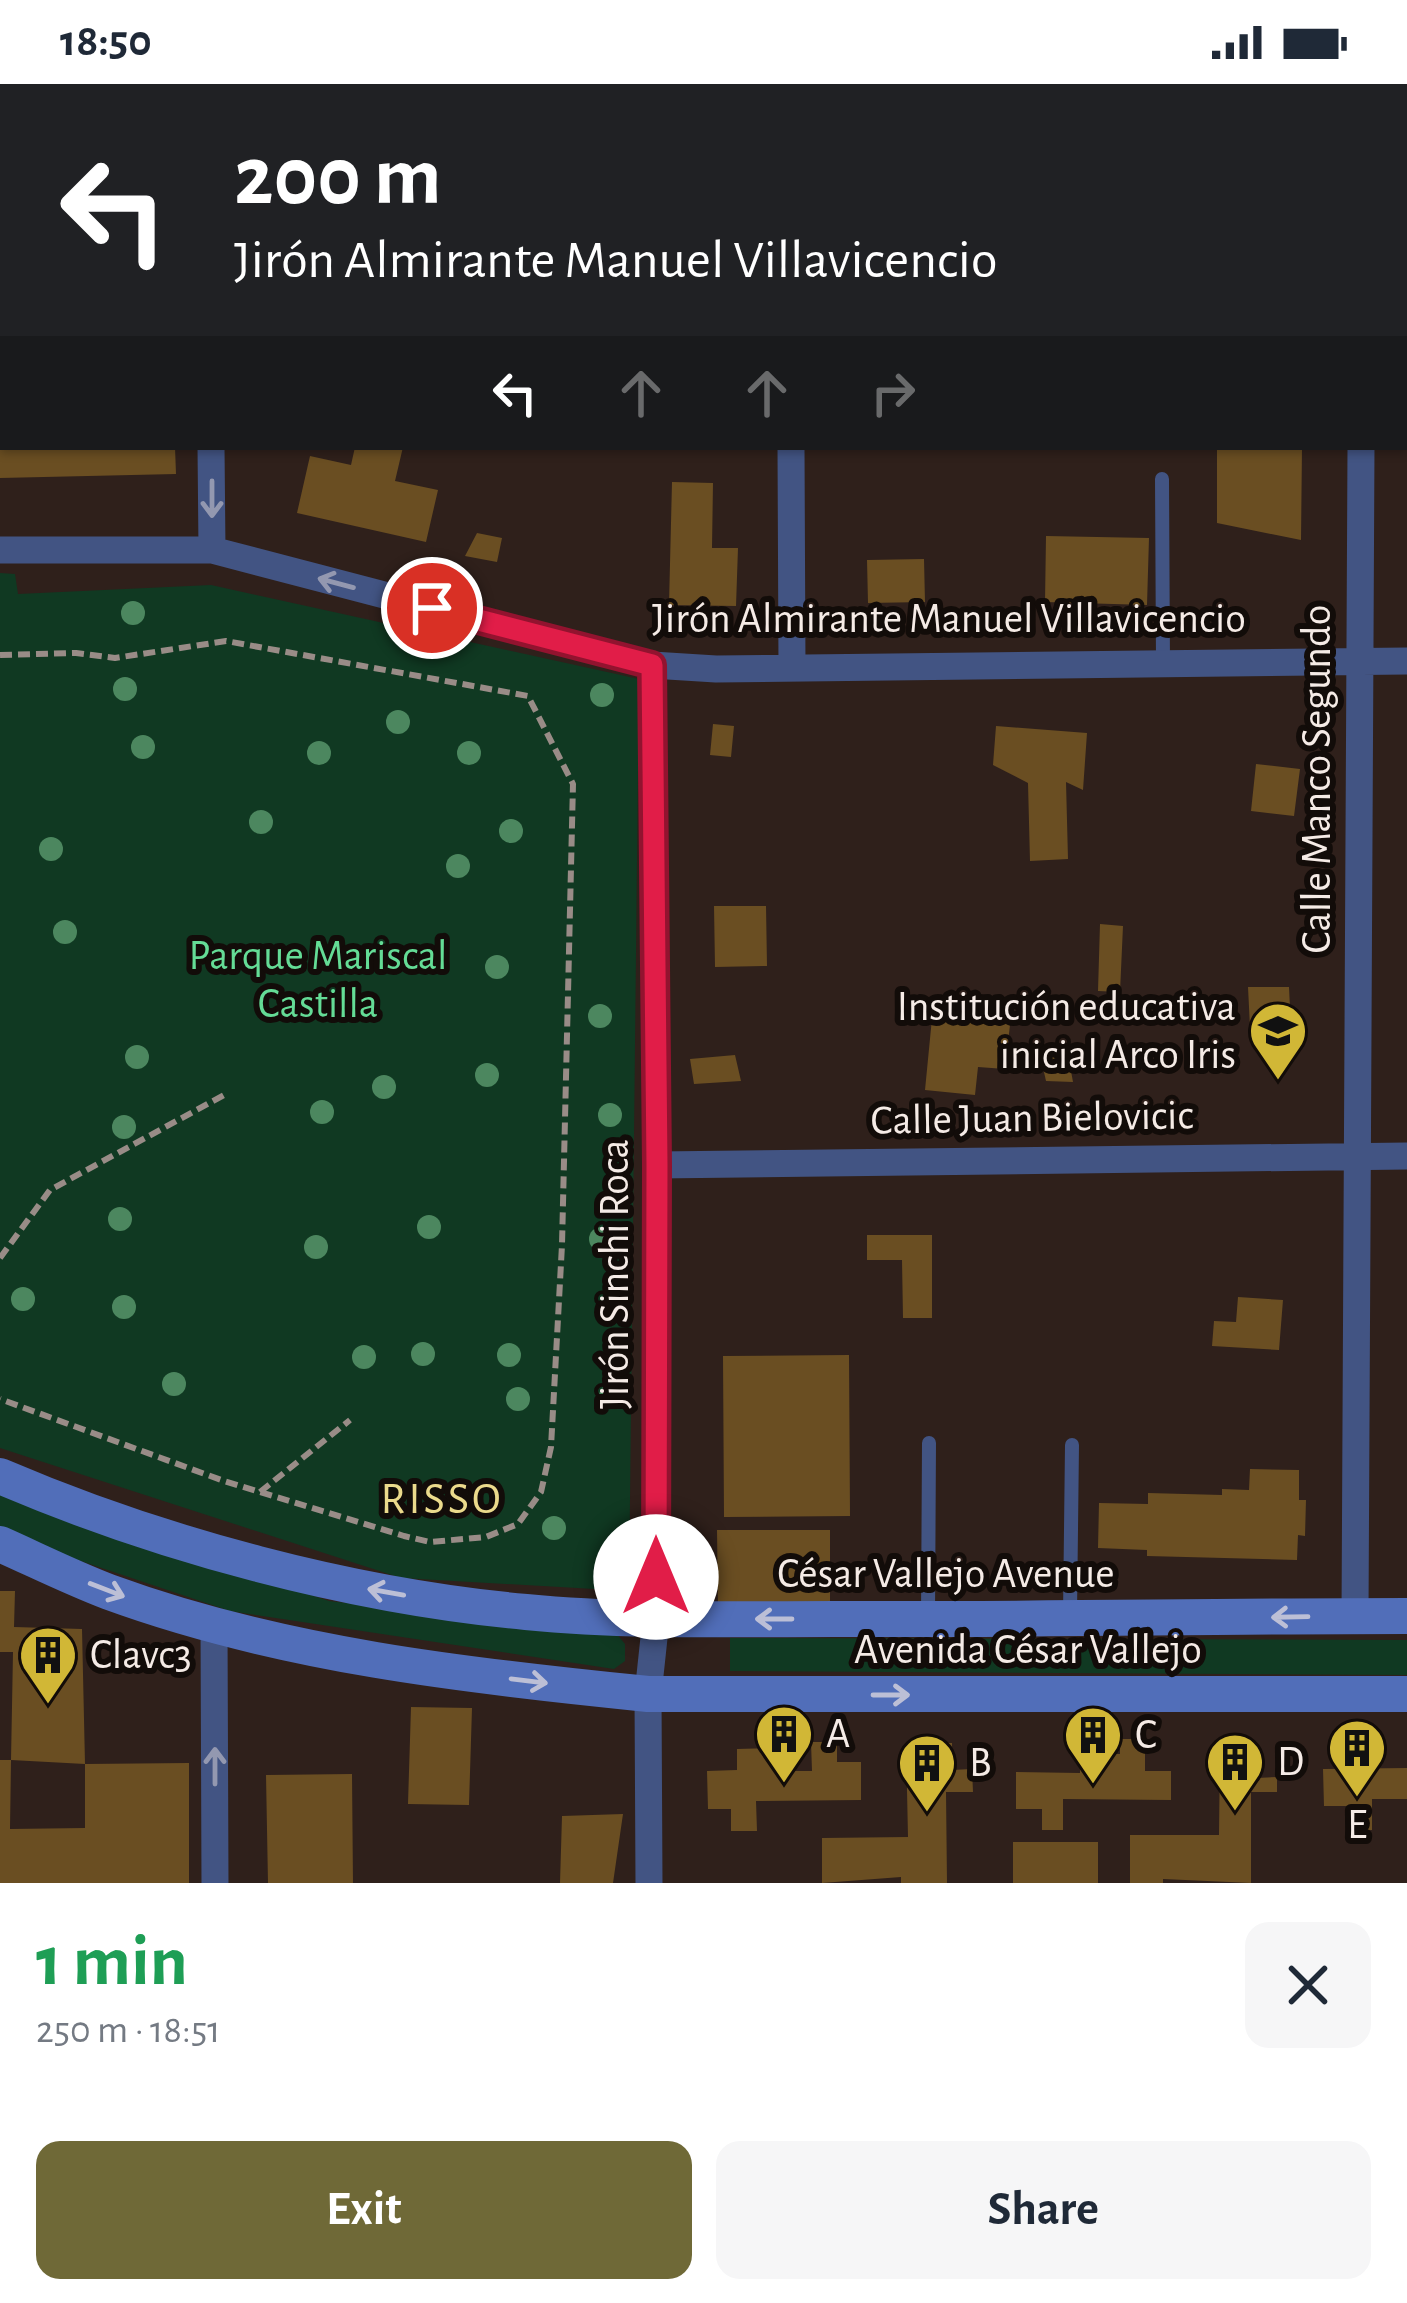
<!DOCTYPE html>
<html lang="en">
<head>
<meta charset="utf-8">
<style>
	body { margin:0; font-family:"Alegreya Sans",sans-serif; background:#f6f6f7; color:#1f2937; height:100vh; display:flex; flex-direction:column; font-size:45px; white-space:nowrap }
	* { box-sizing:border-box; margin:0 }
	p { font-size:39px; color:#747a83 }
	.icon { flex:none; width:66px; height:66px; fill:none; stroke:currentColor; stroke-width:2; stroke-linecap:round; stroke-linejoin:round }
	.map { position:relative; height:1799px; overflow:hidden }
	.sheet { display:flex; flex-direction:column; background:#fff; flex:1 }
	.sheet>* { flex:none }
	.guide { position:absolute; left:0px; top:0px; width:1407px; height:366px; box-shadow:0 3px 9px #0004; background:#202124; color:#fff; overflow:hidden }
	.pin { position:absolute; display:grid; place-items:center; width:102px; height:102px; color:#fff; margin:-51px; border:6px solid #fff; border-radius:50%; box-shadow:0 3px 12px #0007 }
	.me { position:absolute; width:132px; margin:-66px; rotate:0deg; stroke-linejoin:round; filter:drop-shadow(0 0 9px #0008) }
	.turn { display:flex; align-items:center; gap:42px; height:252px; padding:0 36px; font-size:54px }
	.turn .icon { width:156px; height:156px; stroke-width:2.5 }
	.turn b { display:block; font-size:84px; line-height:102px }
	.lanes { display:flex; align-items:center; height:114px; padding:0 36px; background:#0003; justify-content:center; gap:60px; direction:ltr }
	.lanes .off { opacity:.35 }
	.round { display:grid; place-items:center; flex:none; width:126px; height:126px; border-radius:24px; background:#f6f6f7 }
	.overview { display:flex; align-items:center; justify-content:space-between; height:204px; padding:0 36px }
	h1 { font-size:72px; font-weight:600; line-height:90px; color:#1e9e55 }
	.cta { display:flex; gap:24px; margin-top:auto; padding:24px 36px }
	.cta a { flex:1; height:138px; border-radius:24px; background:#6f6937; color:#fff; font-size:48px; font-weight:600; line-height:138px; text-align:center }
	.cta a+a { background:#f6f6f7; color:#1f2937 }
	.status { display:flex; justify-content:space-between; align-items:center; height:84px; padding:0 60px; background:#fff; direction:ltr }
	.status svg { height:33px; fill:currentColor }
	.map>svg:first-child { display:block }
</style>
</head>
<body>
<div class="status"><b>18:50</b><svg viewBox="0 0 49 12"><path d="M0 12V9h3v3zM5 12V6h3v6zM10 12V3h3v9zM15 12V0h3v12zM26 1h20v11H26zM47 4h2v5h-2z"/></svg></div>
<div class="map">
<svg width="1407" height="1799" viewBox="0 0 1407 1799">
	<rect width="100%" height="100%" fill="#2f201b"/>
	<path fill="#103922" d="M0 489 15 490 18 510 211 501 639 595 629 1507 401 1494 0 1364Z
		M0 1404 329 1517 616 1549 625 1560V1577L614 1585 230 1527 27 1459 0 1445Z
		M730 1554 1407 1556V1591L730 1587Z"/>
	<path fill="#6a4e22" d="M0 363H175L176 390 0 394Z
		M355 363H403L395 397 438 406 426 458 297 429 310 372 351 381Z
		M1217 363H1302L1301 456 1217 439Z
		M672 398 713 399 712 464H738L736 522 669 521Z
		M477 449 502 454 497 478 465 472Z
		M1046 452 1149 454 1147 521 1045 518Z
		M924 475 925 518 868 519 867 476Z
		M713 640 734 642 731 673 710 671Z
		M996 642 1087 649 1083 706 1066 698 1068 775 1030 777 1028 699 993 681Z
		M1256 680 1300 685 1294 732 1251 727Z
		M714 822H766L767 882 715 883Z
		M1100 840 1123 842 1120 908 1098 907Z
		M1248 903H1289L1291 944 1250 943Z
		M933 924 1011 932 1005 985 978 983 975 1011 925 1006Z
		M1067 965 1073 998 1046 997 1039 966Z
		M735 971 741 997 694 1000 690 975Z
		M867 1151H932V1234H903L902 1176H867Z
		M1238 1213 1283 1216 1279 1266 1212 1262 1214 1237 1236 1238Z
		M849 1271 850 1432 724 1433 723 1272Z
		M1250 1385 1299 1386V1416H1306L1305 1452 1298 1451 1297 1476 1147 1472V1466L1098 1464 1099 1419 1148 1420V1409L1222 1411V1405L1249 1406Z
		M717 1446H830V1524L718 1525Z
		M0 1507H15L14 1543 82 1545 85 1680 11 1676 10 1745 85 1744V1680L189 1679V1799H0V1676H11L13 1568H0Z
		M411 1623 472 1624 469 1721 408 1720Z
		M1120 1655H1145V1687H1171V1716L1063 1715V1746H1042V1725H1016V1688L1080 1689V1670H1120Z
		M811 1658H837V1678H861V1716L756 1717 757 1747H731V1725H708L707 1687 737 1686V1665L780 1664V1687H812Z
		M906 1659H952V1686L972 1685 973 1708H946L947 1799H901V1793L822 1799V1754L908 1753Z
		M1220 1666H1257V1694L1277 1693V1708H1251V1799L1163 1795V1799H1130V1751H1219Z
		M1407 1684V1715H1372V1746H1351V1722H1324L1323 1685Z
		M352 1690 353 1799H268L266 1691Z
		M623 1730 613 1799H560L562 1732Z
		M1013 1758H1098V1799H1013Z"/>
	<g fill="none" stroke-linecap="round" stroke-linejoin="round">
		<path stroke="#998c87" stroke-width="6" stroke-dasharray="12 6" stroke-linecap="butt" d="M0 571 76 569 115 574 226 557 528 612 573 700 562 1161 551 1363 541 1408 518 1440 486 1453 430 1458 404 1452 224 1397 0 1315
			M0 1174 50 1106 224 1011
			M260 1408 350 1336"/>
		<path stroke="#425483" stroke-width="14" d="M1162 395 1163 579
			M1070 1530 1072 1361
			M928 1534 929 1359"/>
		<path stroke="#425483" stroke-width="27" d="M209 0V3
			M791 0V3
			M1363 3V0
			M211 363 212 466
			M791 363 792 584
			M0 466H212L652 581 716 585 1407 577
			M657 1081 1407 1072
			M1355 1532 1361 363
			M214 1540 215 1799
			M649 1799 648 1610 656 1535 657 1081 652 581"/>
		<path stroke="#516eb9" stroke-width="36" d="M1404 103H1407
			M0 104H3
			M0 1392C161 1461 351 1512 526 1528 628 1538 732 1535 835 1535 1025 1536 1216 1532 1407 1532
			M0 1460C36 1476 72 1494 109 1508 281 1571 468 1592 648 1610H1407"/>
	</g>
	<g fill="#4c875f">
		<circle cx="133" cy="529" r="12"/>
		<circle cx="125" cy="605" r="12"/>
		<circle cx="602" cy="611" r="12"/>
		<circle cx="398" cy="638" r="12"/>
		<circle cx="143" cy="663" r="12"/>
		<circle cx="319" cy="669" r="12"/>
		<circle cx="469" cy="669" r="12"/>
		<circle cx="261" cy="738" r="12"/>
		<circle cx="511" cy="747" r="12"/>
		<circle cx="51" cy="765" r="12"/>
		<circle cx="458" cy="782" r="12"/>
		<circle cx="65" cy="848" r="12"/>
		<circle cx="497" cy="883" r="12"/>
		<circle cx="600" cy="932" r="12"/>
		<circle cx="137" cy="973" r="12"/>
		<circle cx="487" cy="991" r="12"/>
		<circle cx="384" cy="1003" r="12"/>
		<circle cx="322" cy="1028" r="12"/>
		<circle cx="610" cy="1031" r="12"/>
		<circle cx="124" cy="1043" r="12"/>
		<circle cx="120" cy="1135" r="12"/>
		<circle cx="429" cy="1143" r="12"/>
		<circle cx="601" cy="1155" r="12"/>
		<circle cx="316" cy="1163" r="12"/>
		<circle cx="23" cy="1215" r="12"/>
		<circle cx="124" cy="1223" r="12"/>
		<circle cx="423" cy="1270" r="12"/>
		<circle cx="509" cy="1271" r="12"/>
		<circle cx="364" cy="1273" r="12"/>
		<circle cx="174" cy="1300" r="12"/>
		<circle cx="611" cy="1312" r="12"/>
		<circle cx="518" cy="1315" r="12"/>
		<circle cx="554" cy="1444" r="12"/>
	</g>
	<defs><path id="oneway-shaft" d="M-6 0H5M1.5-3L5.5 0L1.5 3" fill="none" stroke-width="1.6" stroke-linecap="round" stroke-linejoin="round" transform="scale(3)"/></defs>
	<g stroke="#9398b0">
		<use href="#oneway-shaft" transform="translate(212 415) rotate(90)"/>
		<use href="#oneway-shaft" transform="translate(336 499) rotate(-165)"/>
		<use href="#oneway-shaft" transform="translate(215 1682) rotate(-90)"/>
	</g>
	<g stroke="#bcbfd6">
		<use href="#oneway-shaft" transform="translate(107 1506) rotate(21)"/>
		<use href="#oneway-shaft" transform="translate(386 1508) rotate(-170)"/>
		<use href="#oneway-shaft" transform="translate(1290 1533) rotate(179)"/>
		<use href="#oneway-shaft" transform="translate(774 1535) rotate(-180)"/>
		<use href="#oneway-shaft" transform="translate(529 1597) rotate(7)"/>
		<use href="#oneway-shaft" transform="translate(891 1611)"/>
	</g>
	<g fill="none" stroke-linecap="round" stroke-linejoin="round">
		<defs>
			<path id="route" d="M432 524 652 581 657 1081 656 1493"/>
		</defs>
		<use href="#route" stroke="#92132f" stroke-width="30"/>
		<use href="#route" stroke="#e11d48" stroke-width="21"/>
	</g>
	<defs>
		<symbol id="school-pin" viewBox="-11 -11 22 30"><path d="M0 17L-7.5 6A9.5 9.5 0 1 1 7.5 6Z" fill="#d1b736" stroke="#120c09"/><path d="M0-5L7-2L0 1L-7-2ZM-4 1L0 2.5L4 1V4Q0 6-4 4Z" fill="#111"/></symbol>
		<symbol id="building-pin" viewBox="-11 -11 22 30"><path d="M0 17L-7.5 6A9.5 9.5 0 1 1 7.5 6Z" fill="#d1b736" stroke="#120c09"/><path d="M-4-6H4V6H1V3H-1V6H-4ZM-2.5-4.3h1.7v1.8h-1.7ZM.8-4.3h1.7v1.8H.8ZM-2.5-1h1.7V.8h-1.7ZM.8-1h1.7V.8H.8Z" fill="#111"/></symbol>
	</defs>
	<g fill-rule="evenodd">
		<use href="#school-pin" x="1245" y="914" width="66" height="90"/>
		<use href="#building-pin" x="15" y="1538" width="66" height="90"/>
		<use href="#building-pin" x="751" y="1617" width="66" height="90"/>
		<use href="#building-pin" x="1060" y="1618" width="66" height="90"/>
		<use href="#building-pin" x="1324" y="1631" width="66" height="90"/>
		<use href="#building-pin" x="1202" y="1645" width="66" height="90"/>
		<use href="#building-pin" x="894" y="1646" width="66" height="90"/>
	</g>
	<g text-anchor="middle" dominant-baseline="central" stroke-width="12" stroke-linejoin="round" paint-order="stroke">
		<g font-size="42" fill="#f5ebe6" stroke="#120c09">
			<text x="949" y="535">Jirón Almirante Manuel Villavicencio</text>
			<text transform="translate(1317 695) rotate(-90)">Calle Manco Segundo</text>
			<text transform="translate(1032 1034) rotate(-1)">Calle Juan Bielovicic</text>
			<text transform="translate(615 1190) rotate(-90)">Jirón Sinchi Roca</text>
			<text x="946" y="1490">César Vallejo Avenue</text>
			<text x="1028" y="1566">Avenida César Vallejo</text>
		</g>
		<g font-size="42" fill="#64dc96" stroke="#120c09">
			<text x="318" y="872">Parque Mariscal<tspan x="318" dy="48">Castilla</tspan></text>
		</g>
		<g font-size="42" fill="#f5ebe6" stroke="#120c09" text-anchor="start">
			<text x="1236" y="923" text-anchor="end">Institución educativa<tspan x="1236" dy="48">inicial Arco Iris</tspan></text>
			<text x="90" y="1571">Clavc3</text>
			<text x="826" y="1650">A</text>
			<text x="1135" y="1651">C</text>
			<text x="1277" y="1678">D</text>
			<text x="969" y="1679">B</text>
			<text x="1357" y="1741" text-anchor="middle">E</text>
		</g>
		<g font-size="45" letter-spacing="3" fill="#ebda8c" stroke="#120c09">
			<text x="442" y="1415">RISSO</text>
		</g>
	</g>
</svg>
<div class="pin" style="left:432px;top:524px;background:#d93025"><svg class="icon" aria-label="arrive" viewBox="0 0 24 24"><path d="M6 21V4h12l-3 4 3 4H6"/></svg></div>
<svg class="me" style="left:656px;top:1493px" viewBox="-20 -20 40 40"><circle r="19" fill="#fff"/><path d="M0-13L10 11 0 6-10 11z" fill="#e11d48"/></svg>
<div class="guide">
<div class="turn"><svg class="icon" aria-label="left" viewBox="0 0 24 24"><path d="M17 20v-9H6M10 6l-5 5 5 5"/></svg><div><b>200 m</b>Jirón Almirante Manuel Villavicencio</div></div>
<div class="lanes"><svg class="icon" aria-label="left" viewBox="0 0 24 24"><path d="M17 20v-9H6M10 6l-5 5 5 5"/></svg><svg class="icon off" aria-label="ahead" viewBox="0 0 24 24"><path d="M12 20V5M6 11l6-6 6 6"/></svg><svg class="icon off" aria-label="ahead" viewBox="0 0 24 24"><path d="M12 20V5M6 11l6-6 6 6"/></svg><svg class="icon off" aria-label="right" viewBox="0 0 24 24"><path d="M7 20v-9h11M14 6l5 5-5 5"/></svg></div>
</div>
</div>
<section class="sheet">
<div class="overview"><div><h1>1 min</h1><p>250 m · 18:51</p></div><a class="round"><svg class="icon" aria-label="close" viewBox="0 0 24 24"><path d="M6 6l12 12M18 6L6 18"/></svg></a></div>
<div class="cta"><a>Exit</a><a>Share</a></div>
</section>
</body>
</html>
